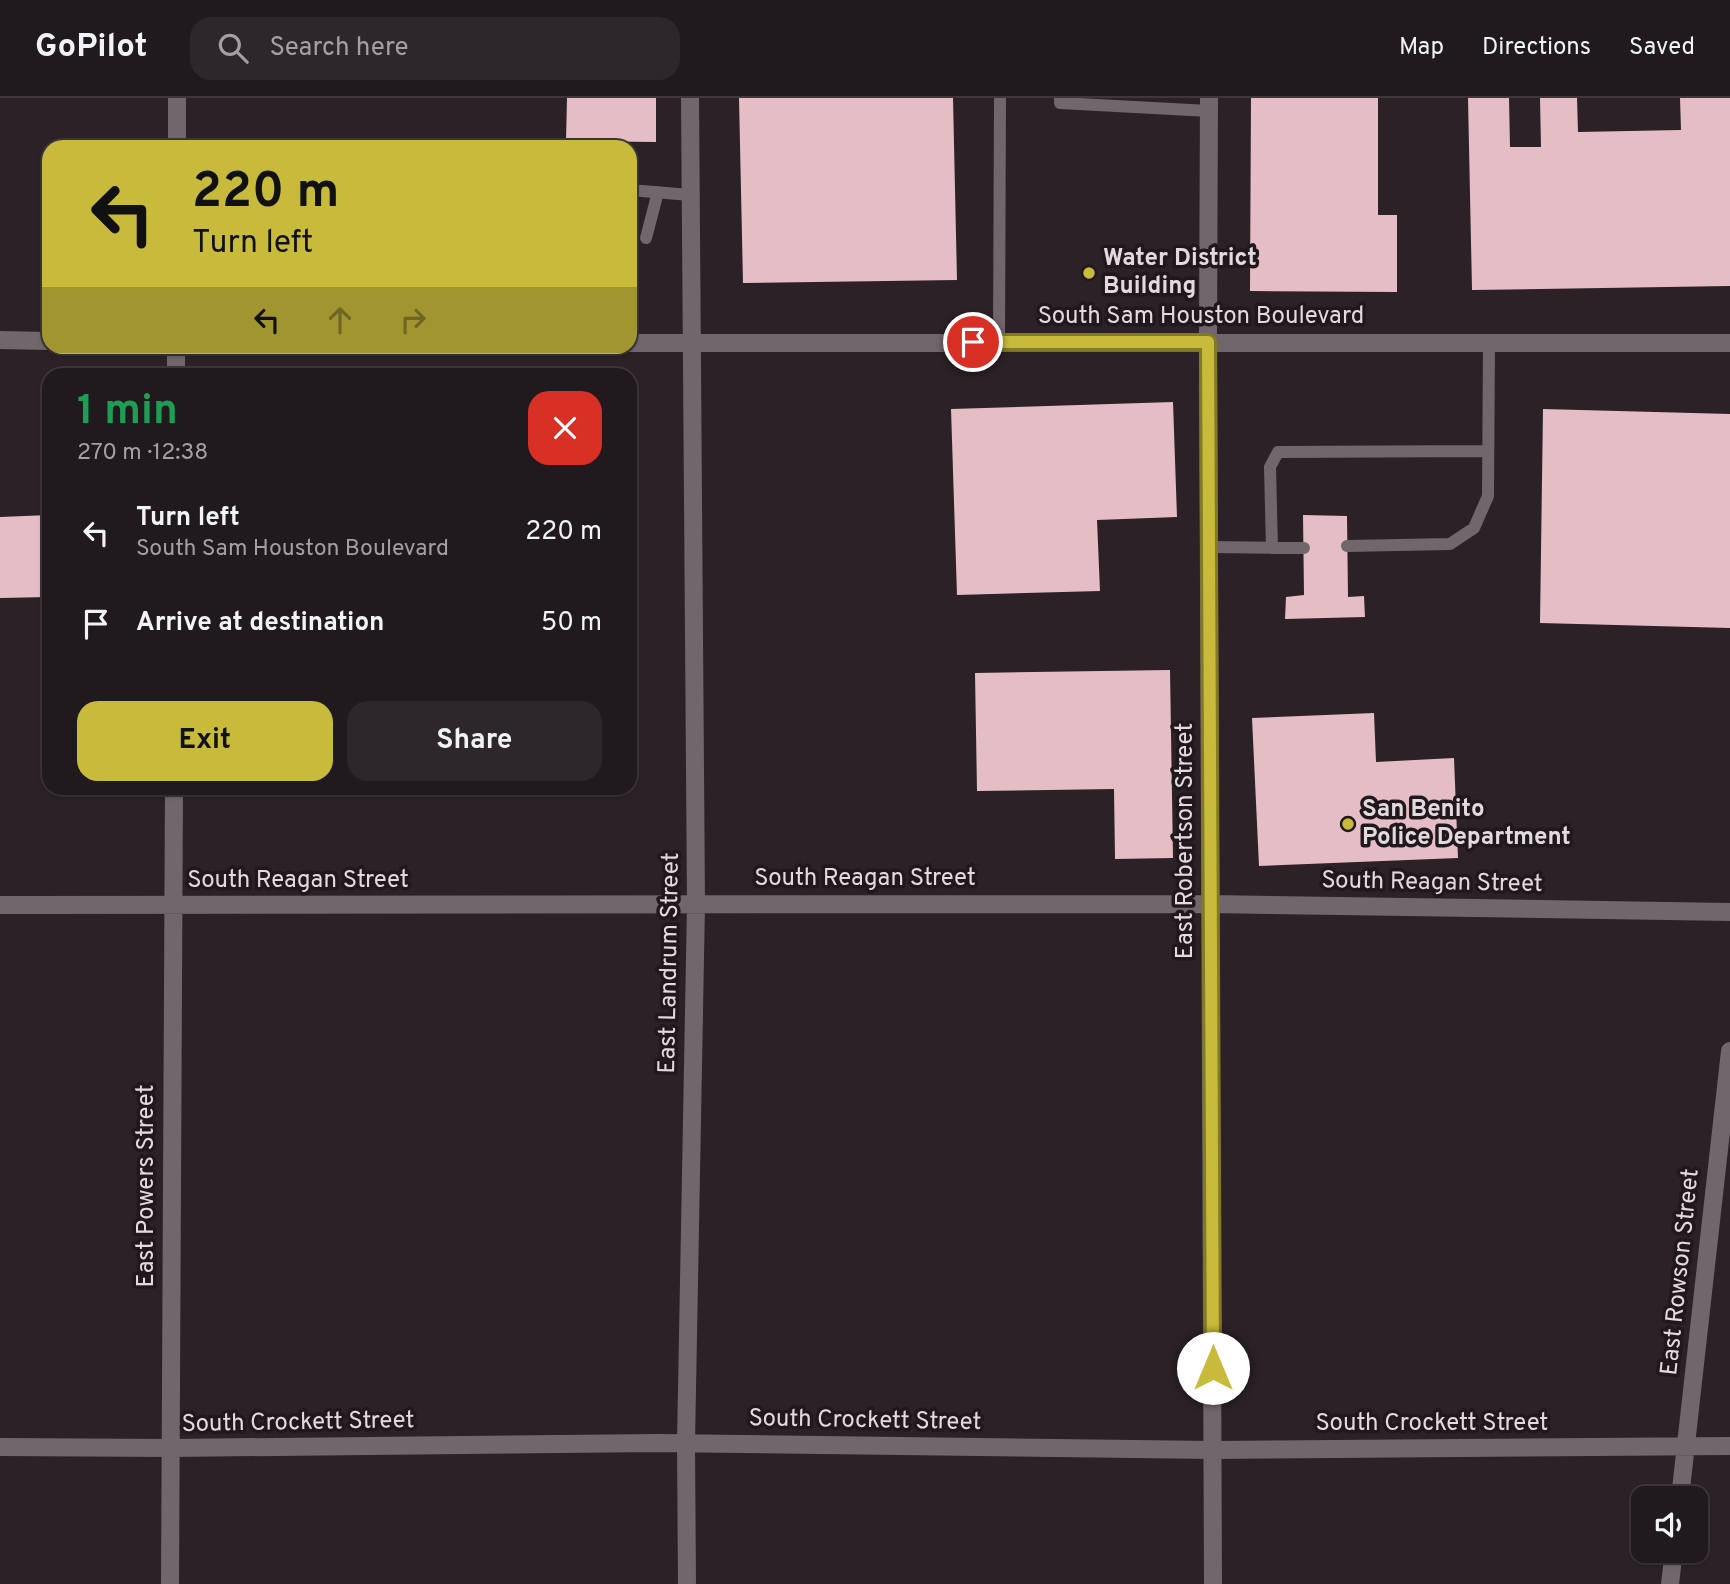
<!DOCTYPE html>
<html lang="en">
<head>
<meta charset="utf-8">
<style>
	body { margin:0; font-family:Overpass,sans-serif; background:#2d262a; color:#f1f3f6; height:100vh; display:flex; flex-direction:column; font-size:26px; white-space:nowrap }
	* { box-sizing:border-box; margin:0 }
	p { font-size:23px; color:#a2a0a4 }
	.icon { flex:none; width:38px; height:38px; fill:none; stroke:currentColor; stroke-width:2; stroke-linecap:round; stroke-linejoin:round }
	.map { position:relative; flex:1; overflow:hidden }
	.details { position:absolute; left:42px; top:270px; width:595px; height:427px; display:flex; flex-direction:column; background:#20191d; border-radius:21px; box-shadow:0 2px 5px #0004,0 0 0 2px #3d383b }
	.details>* { flex:none }
	.top-card { position:absolute; left:42px; top:42px; width:595px; height:214px; border-radius:21px; box-shadow:0 2px 5px #0004,0 0 0 2px #3d383b; background:#c8bb3b; color:#111; overflow:hidden }
	.buttons { position:absolute; left:1631px; top:1388px; display:grid; gap:14px }
	.buttons a { display:grid; place-items:center; width:77px; height:77px; border-radius:14px; background:#20191d; box-shadow:0 2px 5px #0004,0 0 0 2px #3d383b; font-size:35px }
	.pin { position:absolute; display:grid; place-items:center; width:60px; height:60px; color:#fff; margin:-30px; border:4px solid #fff; border-radius:50%; box-shadow:0 2px 7px #0007 }
	.me { position:absolute; width:77px; margin:-38px; rotate:0deg; stroke-linejoin:round; filter:drop-shadow(0 0 5px #0008) }
	.turn { display:flex; align-items:center; gap:24px; height:147px; padding:0 35px; font-size:32px }
	.turn .icon { width:91px; height:91px; stroke-width:2.5 }
	.turn b { display:block; font-size:49px; line-height:60px }
	.lanes { display:flex; align-items:center; height:66px; padding:0 35px; background:#0003; justify-content:center; gap:35px; direction:ltr }
	.lanes .off { opacity:.35 }
	.round { display:grid; place-items:center; flex:none; width:74px; height:74px; border-radius:21px; background:#2d262a }
	.head { display:flex; align-items:center; justify-content:space-between; height:119px; padding:0 35px }
	h1 { font-size:42px; font-weight:700; line-height:52px; color:#1e9e55 }
	.primary-button { display:flex; gap:14px; margin-top:auto; padding:14px 35px }
	.primary-button a { flex:1; height:80px; border-radius:21px; background:#c8bb3b; color:#111; font-size:28px; font-weight:700; line-height:80px; text-align:center }
	.primary-button a+a { background:#2d262a; color:#f1f3f6 }
	ul { padding:0; list-style:none }
	li { display:flex; align-items:center; gap:21px; height:91px; padding:0 35px }
	li div { flex:1 }
	li b { display:block; font-size:26px }
	li em { font-style:normal }
	header { display:flex; align-items:center; gap:42px; box-sizing:border-box; height:98px; padding:0 35px; background:#20191d; border-bottom:2px solid #3d383b }
	header strong { font-size:33px }
	nav { display:flex; gap:38px; margin-inline-start:auto; font-size:24px }
	.search { width:490px; height:63px; background:#2d262a; display:flex; align-items:center; gap:18px; box-sizing:border-box; padding:0 24px; border-radius:21px; color:#a2a0a4; font-size:26px }
	.map>svg:first-child { display:block }
</style>
</head>
<body>
<header>
<strong>GoPilot</strong>
<div class="search"><svg class="icon" aria-label="search" viewBox="0 0 24 24"><circle cx="10" cy="10" r="6"/><path d="M15 15l6 6"/></svg>Search here</div>
<nav><a>Map</a><a>Directions</a><a>Saved</a></nav>
</header>
<div class="map">
<svg width="1730" height="1486" viewBox="0 0 1730 1486">
	<rect width="100%" height="100%" fill="#2b2127"/>
	<path fill="#e4bec4" d="M567 0H656V44L566 43Z
		M739 0H953L957 182 743 185Z
		M1251 0H1378V117H1397V194L1250 193Z
		M1468 0H1509L1510 49H1541L1540 0H1577L1578 34 1681 32 1680 0H1730V188L1472 192Z
		M1173 304 1177 419 1097 422 1100 493 957 497 951 311Z
		M1543 311 1730 316V530L1540 525Z
		M49 417V499L0 500V419Z
		M1303 417 1347 418 1348 499 1364 498 1365 519 1285 521 1286 499 1304 497Z
		M1170 572 1173 760 1115 761 1114 691 977 693 975 575Z
		M1374 615 1376 664 1454 660 1458 760 1259 768 1252 620Z"/>
	<g fill="none" stroke-linecap="round" stroke-linejoin="round">
		<path stroke="#72666d" stroke-width="12" d="M1060 0V5L1209 13
			M630 92 690 97
			M646 140 658 94
			M999 244 1000 0
			M1347 448 1450 446 1474 430 1488 398 1489 244
			M1208 449 1304 450
			M1272 450 1270 369 1278 354 1488 353"/>
		<path stroke="#72666d" stroke-width="18" d="M177 49V0
			M1208 244 1213 1486
			M176 276V248
			M0 807 1211 806 1730 814
			M0 1349 170 1350 659 1345 1213 1352 1730 1348
			M1680 1400 1730 953
			M170 1486 174 690
			M687 1486 686 1345 696 806 690 0
			M1670 1486 1674 1452"/>
		<path stroke="#72666d" stroke-width="18" d="M0 242 49 243
			M1208 244 1209 0
			M630 245H1730"/>
	</g>
	<g fill="none" stroke-linecap="round" stroke-linejoin="round">
		<defs>
			<path id="route" d="M973 244H1208L1213 1270"/>
		</defs>
		<use href="#route" stroke="#827a26" stroke-width="18"/>
		<use href="#route" stroke="#c8bb3b" stroke-width="12"/>
	</g>
	<g fill="#c8bb3b" stroke="#21181d" stroke-width="2.5">
		<circle cx="1089" cy="175" r="7"/>
		<circle cx="1348" cy="726" r="7"/>
	</g>
	<g text-anchor="middle" dominant-baseline="central" stroke-width="7" stroke-linejoin="round" paint-order="stroke">
		<g font-size="24" font-weight="bold" fill="#e1dade" stroke="#21181d" text-anchor="start">
			<text x="1103" y="161">Water District<tspan x="1103" dy="28">Building</tspan></text>
			<text x="1362" y="712">San Benito<tspan x="1362" dy="28">Police Department</tspan></text>
		</g>
		<g font-size="24" fill="#e1dade" stroke="#21181d">
			<text x="1201" y="219">South Sam Houston Boulevard</text>
			<text transform="translate(1186 743) rotate(-90)">East Robertson Street</text>
			<text x="865" y="781">South Reagan Street</text>
			<text x="298" y="783">South Reagan Street</text>
			<text transform="translate(1432 785) rotate(1)">South Reagan Street</text>
			<text transform="translate(670 865) rotate(-89)">East Landrum Street</text>
			<text transform="translate(147 1088) rotate(-90)">East Powers Street</text>
			<text transform="translate(1681 1174) rotate(-84)">East Rowson Street</text>
			<text transform="translate(865 1323) rotate(1)">South Crockett Street</text>
			<text transform="translate(298 1325) rotate(-1)">South Crockett Street</text>
			<text x="1432" y="1326">South Crockett Street</text>
		</g>
	</g>
</svg>
<div class="buttons">
<a><svg class="icon" aria-label="sound" viewBox="0 0 24 24"><path d="M4 9h4l5-4v14l-5-4H4zM17 9q2 3 0 6"/></svg></a>
</div>
<div class="pin" style="left:973px;top:244px;background:#d93025"><svg class="icon" aria-label="arrive" viewBox="0 0 24 24"><path d="M6 21V4h12l-3 4 3 4H6"/></svg></div>
<svg class="me" style="left:1213px;top:1270px" viewBox="-20 -20 40 40"><circle r="19" fill="#fff"/><path d="M0-13L10 11 0 6-10 11z" fill="#c8bb3b"/></svg>
<div class="top-card">
<div class="turn"><svg class="icon" aria-label="left" viewBox="0 0 24 24"><path d="M17 20v-9H6M10 6l-5 5 5 5"/></svg><div><b>220 m</b>Turn left</div></div>
<div class="lanes"><svg class="icon" aria-label="left" viewBox="0 0 24 24"><path d="M17 20v-9H6M10 6l-5 5 5 5"/></svg><svg class="icon off" aria-label="ahead" viewBox="0 0 24 24"><path d="M12 20V5M6 11l6-6 6 6"/></svg><svg class="icon off" aria-label="right" viewBox="0 0 24 24"><path d="M7 20v-9h11M14 6l5 5-5 5"/></svg></div>
</div>
<section class="details">
<div class="head"><div><h1>1 min</h1><p>270 m · 12:38</p></div><a class="round" style="background:#d93025;color:#fff"><svg class="icon" aria-label="close" viewBox="0 0 24 24"><path d="M6 6l12 12M18 6L6 18"/></svg></a></div>
<ul>
<li><svg class="icon" aria-label="left" viewBox="0 0 24 24"><path d="M17 20v-9H6M10 6l-5 5 5 5"/></svg><div><b>Turn left</b><p>South Sam Houston Boulevard</p></div><em>220 m</em></li>
<li><svg class="icon" aria-label="arrive" viewBox="0 0 24 24"><path d="M6 21V4h12l-3 4 3 4H6"/></svg><div><b>Arrive at destination</b></div><em>50 m</em></li>
</ul>
<div class="primary-button"><a>Exit</a><a>Share</a></div>
</section>
</div>
</body>
</html>
